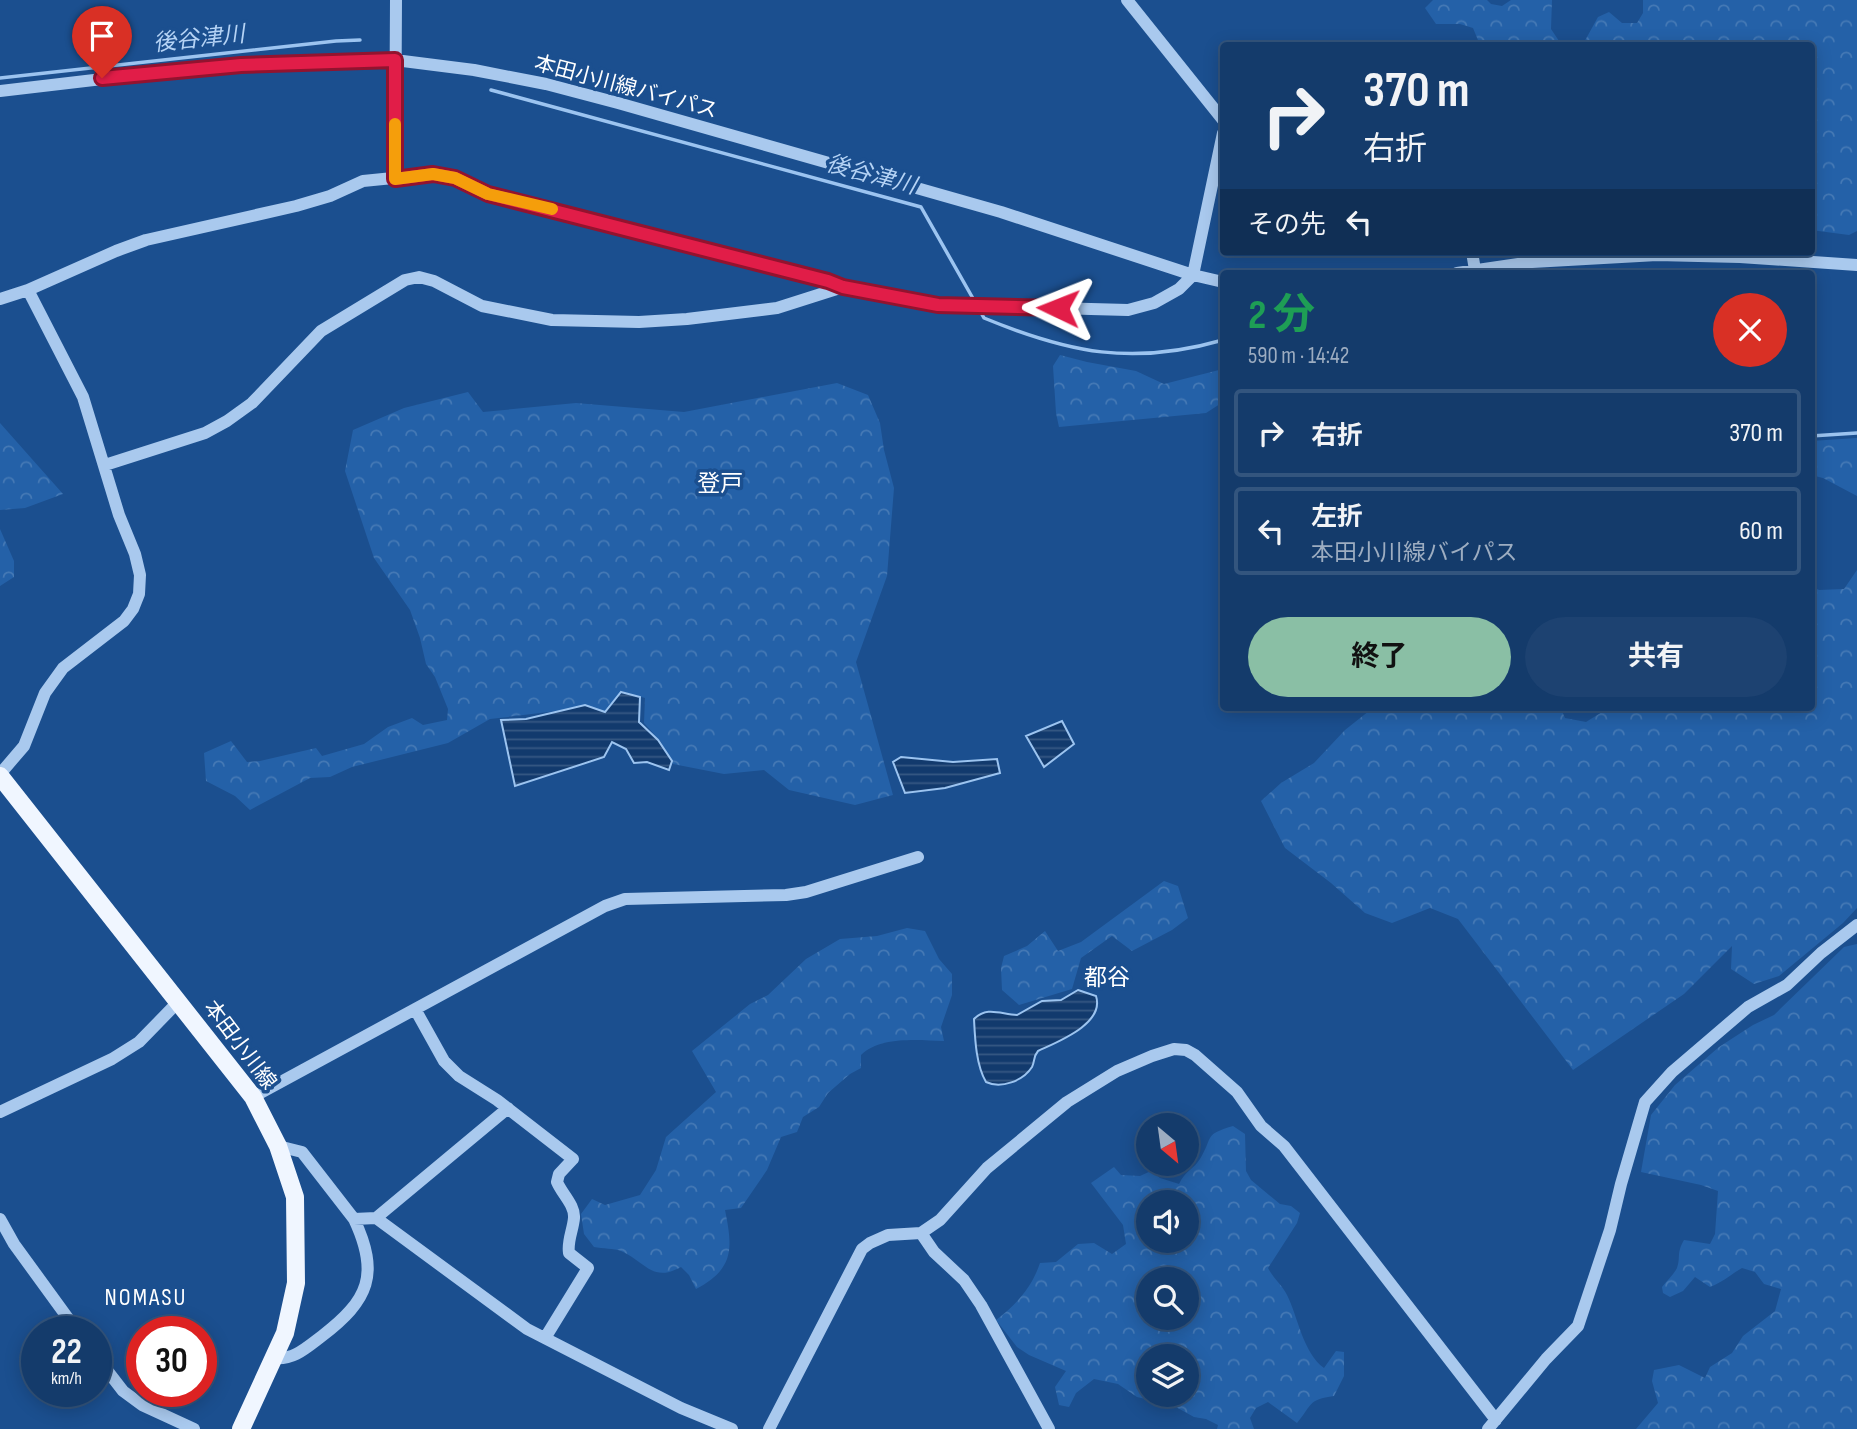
<!DOCTYPE html>
<html lang="ja">
<head>
<meta charset="utf-8">
<style>
	body { margin:0; font-family:"Sofia Sans Condensed","Noto Sans JP",sans-serif; background:#1d4271; color:#f1f3f6; height:100vh; display:flex; flex-direction:column; font-size:26px; white-space:nowrap }
	* { box-sizing:border-box; margin:0 }
	p { font-size:23px; color:#9dadc1 }
	.icon { flex:none; width:38px; height:38px; fill:none; stroke:currentColor; stroke-width:2; stroke-linecap:round; stroke-linejoin:round }
	.map { position:relative; flex:1; overflow:hidden }
	.sheet { position:absolute; left:1220px; top:270px; width:595px; height:441px; display:flex; flex-direction:column; background:#143b6b; border-radius:7px; box-shadow:0 4px 18px #0003,0 0 0 2px #33557e }
	.sheet>* { flex:none }
	.guide { position:absolute; left:1220px; top:42px; width:595px; height:214px; border-radius:7px; box-shadow:0 4px 18px #0003,0 0 0 2px #33557e; background:#143b6b; color:#f1f3f6; overflow:hidden }
	.needle { width:46px; rotate:151deg }
	.buttons { position:absolute; left:1136px; top:1113px; display:grid; gap:14px }
	.buttons a { display:grid; place-items:center; width:63px; height:63px; border-radius:50%; background:#143b6b; box-shadow:0 4px 18px #0003,0 0 0 2px #33557e; font-size:35px }
	.speed { position:absolute; left:21px; top:1316px; display:flex; gap:14px; font-size:35px; font-weight:700; text-align:center }
	.speed>* { display:grid; place-content:center; width:91px; height:91px; border-radius:50%; background:#143b6b; box-shadow:0 4px 18px #0003,0 0 0 2px #33557e; line-height:1 }
	.speed small { font-size:18px; font-weight:400 }
	.speed .limit { border:10px solid #d22; background:#fff; color:#111 }
	.pin { position:absolute; display:grid; place-items:center; width:60px; height:60px; color:#fff; margin:-72px -30px; border-radius:50% 50% 50% 0; rotate:-45deg; box-shadow:0 0 7px #0007 }
	.pin .icon { rotate:45deg }
	.me { position:absolute; width:77px; margin:-38px; rotate:272deg; stroke-linejoin:round; filter:drop-shadow(0 0 5px #0008) }
	.turn { display:flex; align-items:center; gap:24px; height:147px; padding:0 28px; font-size:32px }
	.turn .icon { width:91px; height:91px; stroke-width:2.5 }
	.turn b { display:block; font-size:49px; line-height:60px }
	.then { display:flex; align-items:center; height:66px; padding:0 28px; background:#0003; gap:14px; font-size:26px }
	.round { display:grid; place-items:center; flex:none; width:74px; height:74px; border-radius:37px; background:#1d4271 }
	.overview { display:flex; align-items:center; justify-content:space-between; height:119px; padding:0 28px }
	h1 { font-size:42px; font-weight:700; line-height:52px; color:#1e9e55 }
	.cta { display:flex; gap:14px; margin-top:auto; padding:14px 28px }
	.cta a { flex:1; height:80px; border-radius:42px; background:#8abfa5; color:#111; font-size:28px; font-weight:700; line-height:80px; text-align:center }
	.cta a+a { background:#1d4271; color:#f1f3f6 }
	ul { padding:0; list-style:none }
	li { display:flex; align-items:center; gap:21px; height:88px; margin:0 14px 10px; padding:0 14px; border:4px solid #33557e; border-radius:7px }
	li div { flex:1 }
	li b { display:block; font-size:26px }
	li em { font-style:normal }
	.map>svg:first-child { display:block }
</style>
</head>
<body>
<div class="map">
<svg width="1857" height="1429" viewBox="0 0 1857 1429">
	<defs>
		<pattern id="forest-crowns" width="20" height="18" patternUnits="userSpaceOnUse" patternTransform="scale(1.75)"><rect width="20" height="18" fill="#2461a8"/><path d="M2 6a3 3 0 1 1 6 0M12 15a3 3 0 1 1 6 0" fill="none" stroke="#4579b5"/></pattern>
		<pattern id="water-rules" width="6" height="5" patternUnits="userSpaceOnUse" patternTransform="scale(1.75)"><rect width="6" height="5" fill="#123a6d"/><path d="M0 2.5h6" fill="none" stroke="#365883"/></pattern>
	</defs>
	<rect width="100%" height="100%" fill="#1b4f8f"/>
	<path fill="url(#forest-crowns)" fill-rule="evenodd" d="M1433 0H1487L1491 4 1502 6 1511 0H1552L1551 29 1559 41 1556 45H1480L1473 28 1460 24H1436L1425 8Z
		M1643 0H1857V231L1849 235 1811 230V46H1582L1598 17 1609 12 1622 23H1637L1643 13Z
		M1060 355 1087 362 1136 371 1164 384 1223 369V402L1206 413 1059 427 1056 413 1053 366Z
		M837 383 868 395 880 423 884 450 894 488 887 576 856 662 893 795 855 805 789 790 764 770 724 774 673 764 661 742 644 723 645 698 621 691 606 713 583 708 490 719 448 743 352 767 330 777 310 778 250 810 235 796 206 781 204 753 231 741 247 762 260 761 316 748 322 756 364 744 388 727 412 718 423 725 447 720 448 709 435 677 426 664 420 638 410 610 374 558 345 471 353 430 404 408 468 392 483 412 576 403 684 412Z
		M0 423 63 494 25 508 0 510Z
		M1857 438V496L1823 478 1811 475V441Z
		M0 529 14 561V577L0 586Z
		M1857 570V908L1843 923 1779 976 1754 984 1731 969 1732 946 1684 994 1573 1070 1458 919 1430 908 1392 923 1365 913 1331 883 1285 848 1261 801 1281 783 1314 763 1345 730 1374 707H1560L1565 718 1586 722 1610 707H1811V586L1819 590 1844 589Z
		M1164 881 1178 886 1188 918 1172 930 1132 951 1112 936 1081 958 1072 989 1019 1005 1002 990 1001 968 1004 956 1027 946 1045 931 1058 951 1081 942Z
		M907 928 925 931 939 959 952 974V995L941 1027 944 1041C918 1040 880 1036 861 1055V1068L850 1074 828 1093 819 1107 803 1117 797 1132 781 1137 767 1170 741 1208 725 1210C733 1249 734 1269 696 1289L689 1275 681 1267C652 1283 646 1262 621 1251 614 1248 603 1249 594 1247L584 1234 581 1214 592 1199 605 1205 640 1195 656 1170 666 1137 716 1092 692 1051 750 1004 768 995 806 959 840 939 877 936Z
		M1857 944V1429H1636L1658 1403 1652 1381 1654 1370 1679 1365 1705 1378 1710 1367 1732 1353 1743 1336 1775 1311 1781 1289 1764 1284 1755 1272 1742 1268C1730 1275 1723 1282 1710 1287L1695 1277 1683 1291 1670 1297 1663 1293 1662 1287C1667 1281 1674 1274 1677 1268 1681 1257 1676 1254 1684 1240L1710 1244 1715 1234 1718 1191 1701 1185 1641 1172 1651 1115 1675 1085 1719 1047 1753 1025 1774 1015 1844 947Z
		M1233 1126 1245 1134 1246 1171 1251 1180 1280 1204 1291 1206 1300 1213 1297 1223 1268 1268C1273 1278 1282 1285 1287 1295 1298 1317 1303 1353 1324 1368L1336 1351 1344 1352V1376L1334 1396C1307 1400 1313 1404 1297 1423L1268 1402 1256 1408 1250 1418 1254 1429H1217L1218 1425 1206 1419 1194 1417 1174 1406 1137 1397 1118 1384 1094 1379 1076 1393 1069 1407 1059 1405 1055 1387 1066 1371 1029 1355 1017 1347 996 1320C1017 1304 1032 1287 1040 1263L1056 1262 1078 1244 1094 1243 1112 1254 1126 1244 1123 1225 1091 1183 1114 1167 1121 1175 1140 1176 1151 1171 1160 1178 1179 1184C1186 1170 1194 1169 1200 1159 1214 1136 1203 1135 1233 1126ZM1148 1202H1186V1241H1148ZM1148 1279H1186V1318H1148ZM1148 1356H1186V1395H1148Z"/>
	<path fill="url(#water-rules)" stroke="#9cc4f0" stroke-width="2" d="M621 692 640 697 639 722 658 740 672 761 669 770 647 762 634 763 626 749 612 742 604 757 515 786 501 720 526 719 585 705 605 712Z
		M1062 721 1074 744 1044 767 1026 736Z
		M901 757 953 762 997 759 1000 773 945 788 905 793 893 762Z
		M1078 990 1096 996C1105 1024 1057 1042 1038 1051 1033 1057 1035 1061 1032 1067 1023 1081 1001 1089 986 1082 976 1065 975 1039 974 1019 987 1006 1000 1014 1017 1015L1042 1001 1061 1000Z"/>
	<g fill="none" stroke-linecap="round" stroke-linejoin="round">
		<path stroke="#9cc4f0" stroke-width="3.5" d="M0 78 336 41 360 40
			M491 90 921 207 975 302
			M979 309 984 318C1069 353 1133 366 1223 340
			M1811 436 1857 433"/>
		<path stroke="#a9c9ee" stroke-width="12" d="M1127 0 1223 120
			M0 91 196 68 290 62 395 60 474 70 546 84 618 103 1001 212 1193 275 1223 282
			M395 179 396 0
			M1472 252 1475 270
			M1457 273 1532 262 1657 255 1740 257 1857 265
			M0 299 28 290 116 251 146 240 296 206 330 196 363 181 433 174 455 178 488 194 828 281 843 287
			M105 465 205 433 227 421 252 403 321 331 405 280 419 277 434 281 482 306 552 320 639 322 687 319 777 308 843 287H854L938 305 1128 310 1154 303 1179 289 1193 275 1223 133
			M0 774 24 746 45 693 63 668 124 621 133 609 139 594 140 575 135 554 119 515 83 397 28 290
			M415 1009 444 1061 459 1076 497 1100 573 1159 559 1174 557 1182C562 1194 575 1205 574 1218 573 1230 567 1241 569 1253L588 1268 545 1338
			M253 1097 605 906 625 899 786 895 806 892 918 857
			M0 1112 112 1059 139 1042 178 1002
			M278 1146 302 1152 354 1219 376 1218 527 1329 681 1408 732 1429
			M376 1218 508 1108
			M0 1219 14 1244 78 1332
			M921 1233 934 1252 964 1280 981 1305 1049 1429
			M96 1356 123 1391 142 1405 194 1429
			M274 1358C294 1360 306 1348 322 1336 369 1300 380 1274 354 1219
			M769 1429 862 1249 870 1243 888 1235 921 1233 940 1220 987 1168 1067 1102 1117 1071 1152 1056 1174 1049 1186 1050 1195 1055 1237 1092 1261 1126 1284 1146 1496 1420
			M1488 1429 1546 1359 1578 1326 1610 1230 1621 1184 1645 1102 1672 1072 1748 1007 1787 985 1821 953 1857 925"/>
		<path stroke="#f0f6ff" stroke-width="18" d="M0 776 253 1097 278 1146 295 1197 296 1283 285 1333 241 1429"/>
	</g>
	<g fill="none" stroke-linecap="round" stroke-linejoin="round">
		<defs>
			<path id="route" d="M102 78 241 65 395 60V179L433 174 455 178 488 194 828 281 843 287 938 305 1058 308"/>
		</defs>
		<use href="#route" stroke="#92132f" stroke-width="18"/>
		<use href="#route" stroke="#e11d48" stroke-width="12"/>
		<path stroke="#f59e0b" stroke-width="12" d="M395 124V179L433 174 455 178 488 194 552 209"/>
	</g>
	<g text-anchor="middle" dominant-baseline="central" stroke-width="7" stroke-linejoin="round" paint-order="stroke">
		<g font-size="21" fill="#fff" stroke="#1b4f8f">
			<text transform="translate(626 87) rotate(15)">本田小川線バイパス</text>
			<text transform="translate(240 1045) rotate(53)">本田小川線</text>
		</g>
		<g font-size="23" font-style="italic" fill="#b5d3f5" stroke="#1b4f8f">
			<text transform="translate(199 39) rotate(-6)">後谷津川</text>
			<text transform="translate(871 175) rotate(15)">後谷津川</text>
		</g>
		<g font-size="23" fill="#fff" stroke="#1b4f8f">
			<text x="720" y="484">登戸</text>
			<text x="1107" y="978">都谷</text>
		</g>
		<g font-size="24" letter-spacing="2" fill="#fff" stroke="#1b4f8f">
			<text x="146" y="1297">NOMASU</text>
		</g>
	</g>
</svg>
<div class="buttons">
<a><svg class="needle" viewBox="-14 -14 28 28"><path d="M0-13l5 13h-10z" fill="#e53935"/><path d="M0 13l5-13h-10z" fill="#9dadc1"/></svg></a>
<a><svg class="icon" aria-label="sound" viewBox="0 0 24 24"><path d="M4 9h4l5-4v14l-5-4H4zM17 9q2 3 0 6"/></svg></a>
<a><svg class="icon" aria-label="search" viewBox="0 0 24 24"><circle cx="10" cy="10" r="6"/><path d="M15 15l6 6"/></svg></a>
<a><svg class="icon" aria-label="layers" viewBox="0 0 24 24"><path d="M12 4l9 5-9 5-9-5zM3 14l9 5 9-5"/></svg></a>
</div>
<div class="speed"><div>22<small>km/h</small></div><div class="limit">30</div></div>
<div class="pin" style="left:102px;top:78px;background:#d93025"><svg class="icon" aria-label="arrive" viewBox="0 0 24 24"><path d="M6 21V4h12l-3 4 3 4H6"/></svg></div>
<svg class="me" style="left:1058px;top:308px" viewBox="-20 -20 40 40"><path d="M0-17L14 15 0 8-14 15z" fill="#e11d48" stroke="#fff" stroke-width="4"/></svg>
<div class="guide">
<div class="turn"><svg class="icon" aria-label="right" viewBox="0 0 24 24"><path d="M7 20v-9h11M14 6l5 5-5 5"/></svg><div><b>370 m</b>右折</div></div>
<div class="then">その先<svg class="icon" aria-label="left" viewBox="0 0 24 24"><path d="M17 20v-9H6M10 6l-5 5 5 5"/></svg></div>
</div>
<section class="sheet">
<div class="overview"><div><h1>2 分</h1><p>590 m · 14:42</p></div><a class="round" style="background:#d93025;color:#fff"><svg class="icon" aria-label="close" viewBox="0 0 24 24"><path d="M6 6l12 12M18 6L6 18"/></svg></a></div>
<ul>
<li><svg class="icon" aria-label="right" viewBox="0 0 24 24"><path d="M7 20v-9h11M14 6l5 5-5 5"/></svg><div><b>右折</b></div><em>370 m</em></li>
<li><svg class="icon" aria-label="left" viewBox="0 0 24 24"><path d="M17 20v-9H6M10 6l-5 5 5 5"/></svg><div><b>左折</b><p>本田小川線バイパス</p></div><em>60 m</em></li>
</ul>
<div class="cta"><a>終了</a><a>共有</a></div>
</section>
</div>
</body>
</html>
